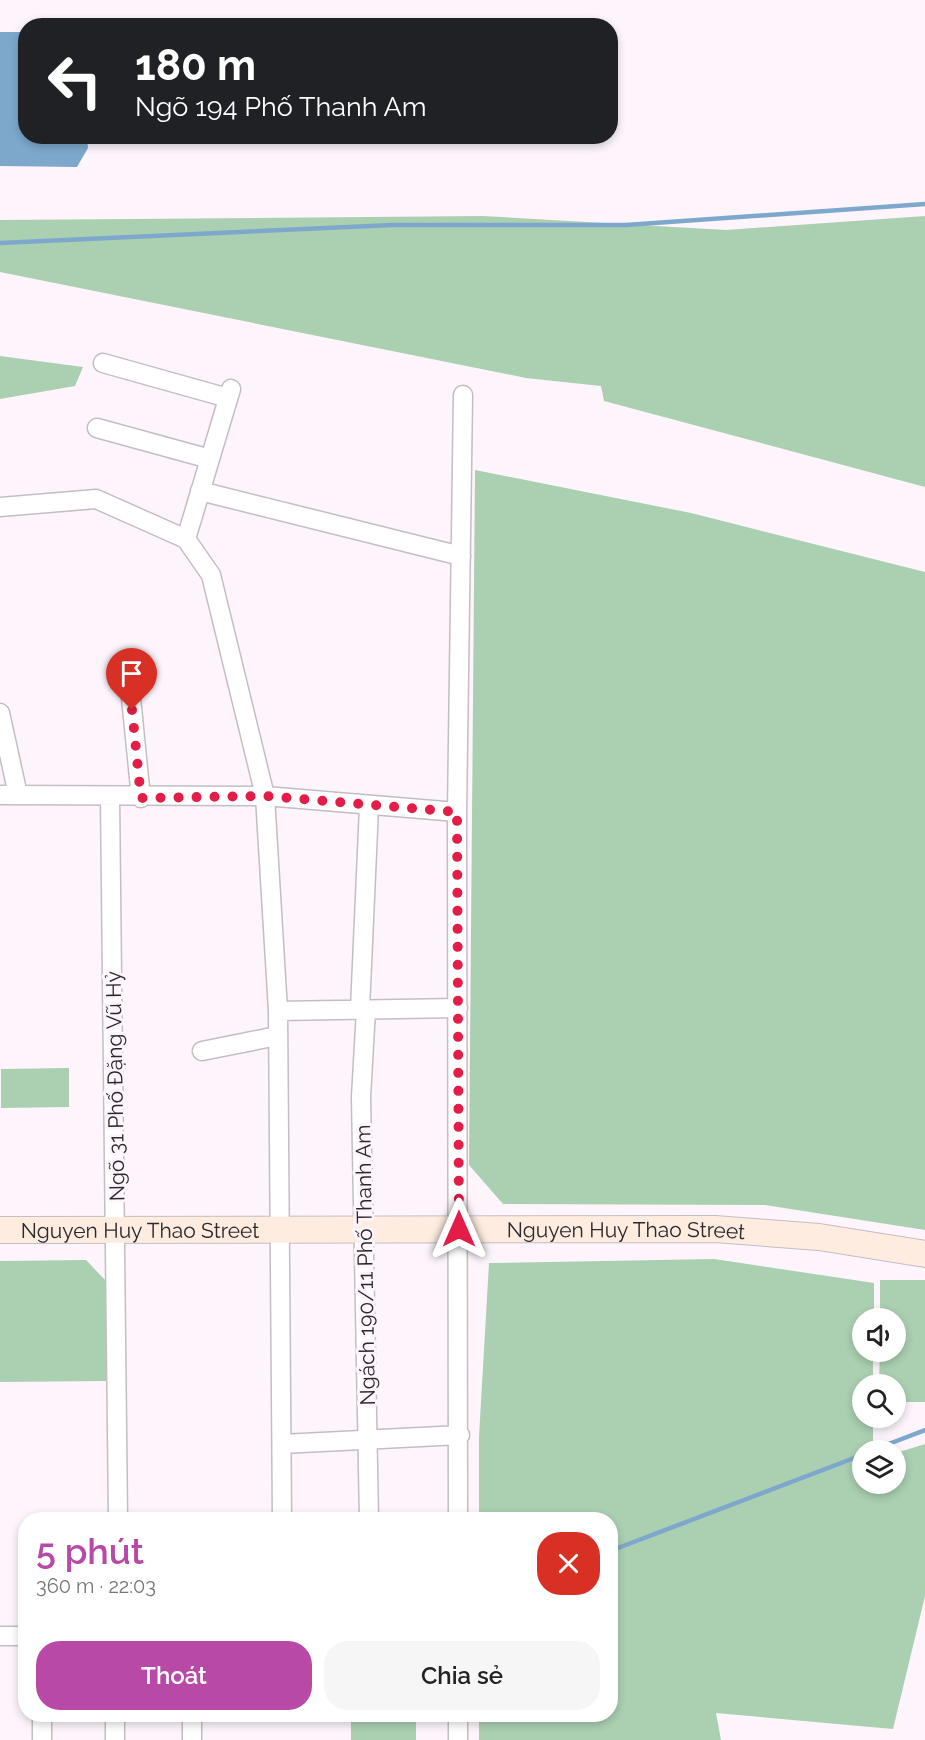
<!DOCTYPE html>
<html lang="vi">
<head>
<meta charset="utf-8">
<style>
	body { margin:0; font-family:Raleway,sans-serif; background:#f6f6f6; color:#222; height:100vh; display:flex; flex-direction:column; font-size:22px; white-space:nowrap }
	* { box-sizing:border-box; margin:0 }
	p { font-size:20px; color:#767676 }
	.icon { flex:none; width:33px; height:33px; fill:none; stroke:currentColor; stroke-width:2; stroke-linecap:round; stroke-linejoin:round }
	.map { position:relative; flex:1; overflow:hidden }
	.sheet { position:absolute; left:18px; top:1512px; width:600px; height:210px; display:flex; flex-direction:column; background:#fff; border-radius:24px; box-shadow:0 3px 9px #0003 }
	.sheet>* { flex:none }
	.hud { position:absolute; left:18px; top:18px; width:600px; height:126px; border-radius:24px; box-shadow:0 3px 9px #0003; background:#202124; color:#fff; overflow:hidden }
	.fabs { position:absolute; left:852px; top:1308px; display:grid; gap:12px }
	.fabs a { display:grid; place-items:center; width:54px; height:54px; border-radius:50%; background:#fff; box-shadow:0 3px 9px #0003; font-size:30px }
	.pin { position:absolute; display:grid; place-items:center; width:51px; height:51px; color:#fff; margin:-62px -26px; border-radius:50% 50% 50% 0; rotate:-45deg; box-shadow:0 0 6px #0007 }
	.pin .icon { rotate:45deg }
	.me { position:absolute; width:66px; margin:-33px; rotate:0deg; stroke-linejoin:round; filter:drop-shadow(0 0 4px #0008) }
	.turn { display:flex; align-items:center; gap:21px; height:126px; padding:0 18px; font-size:27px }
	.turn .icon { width:78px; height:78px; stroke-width:2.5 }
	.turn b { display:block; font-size:42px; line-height:51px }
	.round { display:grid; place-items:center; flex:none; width:63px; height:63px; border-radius:24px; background:#f6f6f6 }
	.head { display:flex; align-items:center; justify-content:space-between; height:102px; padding:0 18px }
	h1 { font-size:36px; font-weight:600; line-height:45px; color:#b849a6 }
	.primary-button { display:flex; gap:12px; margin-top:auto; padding:12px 18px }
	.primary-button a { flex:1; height:69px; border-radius:24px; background:#b849a6; color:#fff; font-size:24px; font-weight:600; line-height:69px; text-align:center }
	.primary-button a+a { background:#f6f6f6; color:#222 }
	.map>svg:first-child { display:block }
</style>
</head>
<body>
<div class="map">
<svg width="925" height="1740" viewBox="0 0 925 1740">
	<rect width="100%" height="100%" fill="#fdf4fc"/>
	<path fill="#abcfb1" d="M483 216 726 230 925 216V487L604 401 601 386 526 378 0 272V220Z
		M0 356 83 367 75 386 0 399Z
		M475 470 691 513 925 572V1230L765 1205 503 1204 469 1165Z
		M69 1068V1107L1 1108V1069Z
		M714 1259 874 1283V1318H862V1352H873V1384H862V1418H873V1450H862V1484H896V1453L925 1444V1596L893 1729 716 1713 721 1740H479V1715L610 1714V1520L479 1519V1437L489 1263Z
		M86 1260 107 1282V1381L0 1382V1261Z
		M880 1280H925V1402H896V1384H879L880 1352H896V1318H880Z
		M351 1715H416V1740H351Z"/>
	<path fill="#7da8cc" d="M0 32H20L25 34 26 136 87 137 88 148 77 167 0 166Z"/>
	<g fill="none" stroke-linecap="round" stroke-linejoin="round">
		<path stroke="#7da8cc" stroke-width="4.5" d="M0 243 392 225H626L925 204
			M873 1450 925 1430
			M610 1551 862 1455"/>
		<defs>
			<path id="street" d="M103 363 228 398
				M97 428 210 459
				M200 491 461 556
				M0 507 96 499 186 539
				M186 539 211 575 265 796 278 1011 282 1520
				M186 539 231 389
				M130 688 141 798
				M0 713 18 795
				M0 795 265 796 457 812
				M110 797 118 1520
				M360 1009 369 807
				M366 1010 361 1097 369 1520
				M278 1011 458 1008
				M202 1051 277 1036
				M282 1444 460 1435
				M458 1520 457 812 463 395
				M0 1636H26
				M115 1714V1740
				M192 1714V1740
				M458 1714V1740
				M42 1740V1714"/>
			<g id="secondary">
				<path id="s1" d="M0 1230 715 1229 819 1237 925 1254"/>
			</g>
		</defs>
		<use href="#street" stroke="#c5bdc4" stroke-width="21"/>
		<use href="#secondary" stroke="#c5bdc4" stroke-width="28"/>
		<use href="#street" stroke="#fff" stroke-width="18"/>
		<use href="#secondary" stroke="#feece0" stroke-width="26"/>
	</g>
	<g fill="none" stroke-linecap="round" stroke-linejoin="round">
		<path stroke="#e11d48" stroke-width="10" stroke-dasharray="0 18" d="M132 710 141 798 265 796 457 812 459 1229"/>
	</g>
	<g text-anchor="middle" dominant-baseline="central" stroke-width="6" stroke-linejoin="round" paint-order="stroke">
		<g font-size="21" fill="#2c292b" stroke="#fdf4fc">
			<text transform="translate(115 1086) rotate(-91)">Ngõ 31 Phố Đặng Vũ Hỷ</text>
			<text stroke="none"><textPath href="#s1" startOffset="140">Nguyen Huy Thao Street</textPath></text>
			<text stroke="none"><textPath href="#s1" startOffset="626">Nguyen Huy Thao Street</textPath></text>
			<text transform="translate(365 1265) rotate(-91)">Ngách 190/11 Phố Thanh Am</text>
		</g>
	</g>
</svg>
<div class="fabs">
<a><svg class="icon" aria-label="sound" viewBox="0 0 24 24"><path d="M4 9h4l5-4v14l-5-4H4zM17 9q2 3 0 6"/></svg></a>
<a><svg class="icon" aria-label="search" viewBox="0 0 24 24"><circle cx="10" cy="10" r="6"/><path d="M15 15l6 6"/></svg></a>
<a><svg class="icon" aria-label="layers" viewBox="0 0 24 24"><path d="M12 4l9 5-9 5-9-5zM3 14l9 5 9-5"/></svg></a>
</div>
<div class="pin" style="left:132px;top:710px;background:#d93025"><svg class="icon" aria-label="arrive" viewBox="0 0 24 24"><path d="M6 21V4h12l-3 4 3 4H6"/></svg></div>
<svg class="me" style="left:459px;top:1229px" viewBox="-20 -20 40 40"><path d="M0-17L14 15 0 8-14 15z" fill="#e11d48" stroke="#fff" stroke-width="4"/></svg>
<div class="hud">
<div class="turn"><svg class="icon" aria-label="left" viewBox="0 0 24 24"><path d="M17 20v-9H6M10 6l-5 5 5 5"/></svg><div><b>180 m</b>Ngõ 194 Phố Thanh Am</div></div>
</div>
<section class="sheet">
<div class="head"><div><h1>5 phút</h1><p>360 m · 22:03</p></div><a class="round" style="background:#d93025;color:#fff"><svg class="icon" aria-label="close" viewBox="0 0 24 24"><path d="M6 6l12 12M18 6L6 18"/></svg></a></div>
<div class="primary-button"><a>Thoát</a><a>Chia sẻ</a></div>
</section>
</div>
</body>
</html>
